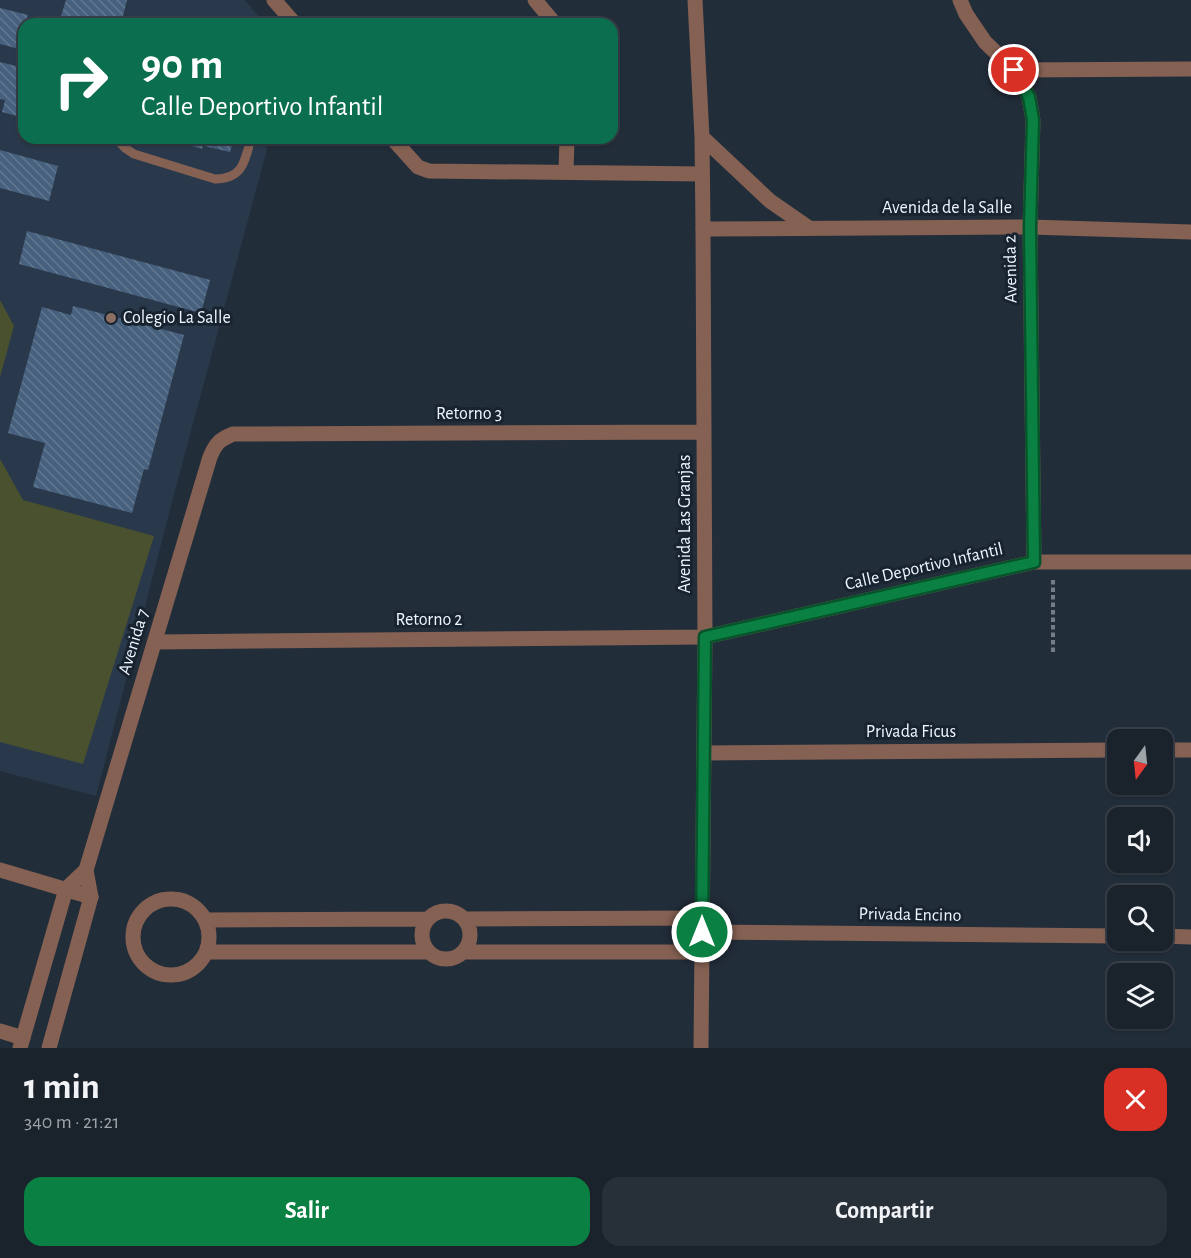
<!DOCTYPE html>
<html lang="es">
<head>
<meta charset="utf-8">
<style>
	body { margin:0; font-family:"Alegreya Sans",sans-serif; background:#272f38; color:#f1f3f6; height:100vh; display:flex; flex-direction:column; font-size:22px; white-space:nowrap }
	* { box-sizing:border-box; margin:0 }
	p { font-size:20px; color:#9fa4a9 }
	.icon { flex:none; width:33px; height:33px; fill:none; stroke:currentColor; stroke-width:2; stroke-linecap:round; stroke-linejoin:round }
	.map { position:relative; height:1048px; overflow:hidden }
	.drawer { display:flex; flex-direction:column; background:#1a222c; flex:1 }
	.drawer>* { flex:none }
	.top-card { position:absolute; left:18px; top:18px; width:600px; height:126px; border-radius:18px; box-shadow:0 2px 4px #0004,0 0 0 2px #383f48; background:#0b6e4f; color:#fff; overflow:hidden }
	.needle { width:39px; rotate:195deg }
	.buttons { position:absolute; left:1107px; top:729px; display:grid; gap:12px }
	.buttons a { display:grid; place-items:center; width:66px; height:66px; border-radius:12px; background:#1a222c; box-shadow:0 2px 4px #0004,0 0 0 2px #383f48; font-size:30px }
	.pin { position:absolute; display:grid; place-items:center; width:51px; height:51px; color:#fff; margin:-26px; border:3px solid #fff; border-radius:50%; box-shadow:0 2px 6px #0007 }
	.me { position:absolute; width:66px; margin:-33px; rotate:0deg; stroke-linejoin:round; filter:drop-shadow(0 0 4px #0008) }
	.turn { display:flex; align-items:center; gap:21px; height:126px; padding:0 24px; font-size:27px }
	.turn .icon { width:78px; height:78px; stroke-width:2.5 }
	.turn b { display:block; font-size:42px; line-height:51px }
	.round { display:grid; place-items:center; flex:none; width:63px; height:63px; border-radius:18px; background:#272f38 }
	.summary { display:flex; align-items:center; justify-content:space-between; height:102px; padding:0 24px }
	h1 { font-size:36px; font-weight:700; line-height:45px }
	.action { display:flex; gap:12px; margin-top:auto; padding:12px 24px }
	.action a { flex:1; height:69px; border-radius:18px; background:#0b8043; color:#fff; font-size:24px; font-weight:700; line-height:69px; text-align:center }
	.action a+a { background:#272f38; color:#f1f3f6 }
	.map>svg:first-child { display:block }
</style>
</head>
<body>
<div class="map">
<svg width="1191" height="1048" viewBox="0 0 1191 1048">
	<defs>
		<pattern id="building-back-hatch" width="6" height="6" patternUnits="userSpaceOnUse" patternTransform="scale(1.5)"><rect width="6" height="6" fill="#47607d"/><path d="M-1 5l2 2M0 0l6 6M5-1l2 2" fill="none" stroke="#627790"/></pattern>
	</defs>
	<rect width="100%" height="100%" fill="#222d3a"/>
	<path fill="#29394b" d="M0 0H245L265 24H24V138H270L173 498 96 796 0 771Z"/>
	<path fill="#4a512f" d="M0 300 14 326 0 377Z
		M0 459 23 500 154 536 83 764 0 742Z"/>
	<path fill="url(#building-back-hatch)" d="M66 0H127L121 24H91L61 16Z
		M0 8 28 15 25 24H24V29L19 49 0 44Z
		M0 62 24 68V118L2 112 5 100 0 99Z
		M165 138H205L202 149Z
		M206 138H234L230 152 204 146Z
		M0 150 58 166 49 201 0 188Z
		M27 231 210 280 201 313 19 264Z
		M73 306 184 335 148 470 144 469 132 513 33 487 45 443 8 433 42 307 71 315Z"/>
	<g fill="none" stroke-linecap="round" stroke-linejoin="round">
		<path stroke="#737c88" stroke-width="4" stroke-dasharray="4.5 3" stroke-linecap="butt" d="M1053 652V578"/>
		<path stroke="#856153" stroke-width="9" d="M116 138 125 148 134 154 215 179C243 179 245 161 251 138"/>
		<path stroke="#856153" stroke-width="15" d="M274 0 295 24
			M535 0 555 24
			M960 0 966 14 985 42 1014 70 1029 97 1033 120 1030 227 1034 562
			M1014 70 1191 69
			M392 138 418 167 429 171 702 174
			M566 172 567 138
			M703 229 1030 227 1191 232
			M155 642 705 637 1034 562H1191
			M1162 750H1191
			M704 753 1118 750
			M0 870 91 897
			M133 937a38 38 0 1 1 76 0a38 38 0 1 1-76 0Z
			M422 935a24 24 0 1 1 48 0a24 24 0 1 1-48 0Z
			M464 919 703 918
			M205 920 428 919
			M702 932 1118 936
			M1162 936 1191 937
			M206 952H428
			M464 952H702
			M0 1031 23 1038"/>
		<path stroke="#856153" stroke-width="15" d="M695 0 702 137 703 229 705 637 701 1048
			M702 137 770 201 809 228
			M20 1048 66 889 86 870
			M49 1048 91 897 86 870 210 457C216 443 219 440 233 434L704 432"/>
	</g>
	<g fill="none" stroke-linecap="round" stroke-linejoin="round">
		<defs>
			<path id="route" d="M702 932 705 637 1034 562 1030 227 1033 120 1029 97 1014 70"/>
		</defs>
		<use href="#route" stroke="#07532c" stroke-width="15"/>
		<use href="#route" stroke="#0b8043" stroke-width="10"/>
	</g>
	<circle fill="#8d6e63" stroke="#182330" stroke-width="2" cx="111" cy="318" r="6"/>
	<g text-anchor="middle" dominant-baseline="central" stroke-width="6" stroke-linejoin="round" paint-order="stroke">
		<g font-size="18" fill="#eef5fe" stroke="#182330">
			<text x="947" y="208">Avenida de la Salle</text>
			<text transform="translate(1011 269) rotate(-91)">Avenida 2</text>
			<text x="469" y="414">Retorno 3</text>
			<text transform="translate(685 524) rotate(-90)">Avenida Las Granjas</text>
			<text transform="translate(924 567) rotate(-13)">Calle Deportivo Infantil</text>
			<text x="429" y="620">Retorno 2</text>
			<text transform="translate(134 642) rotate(-73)">Avenida 7</text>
			<text x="911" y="732">Privada Ficus</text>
			<text transform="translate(910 915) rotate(1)">Privada Encino</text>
		</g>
		<g font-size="18" fill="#eef5fe" stroke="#182330" text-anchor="start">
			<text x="123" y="318">Colegio La Salle</text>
		</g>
	</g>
</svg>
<div class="buttons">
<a><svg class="needle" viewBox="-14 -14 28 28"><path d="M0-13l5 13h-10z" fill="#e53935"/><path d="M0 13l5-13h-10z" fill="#9fa4a9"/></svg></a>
<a><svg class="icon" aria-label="sound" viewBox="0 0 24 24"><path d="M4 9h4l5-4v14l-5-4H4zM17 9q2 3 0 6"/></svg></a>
<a><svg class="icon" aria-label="search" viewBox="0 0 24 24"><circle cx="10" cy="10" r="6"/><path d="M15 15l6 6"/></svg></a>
<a><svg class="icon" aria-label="layers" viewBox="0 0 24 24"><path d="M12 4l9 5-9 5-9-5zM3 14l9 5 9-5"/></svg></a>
</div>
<div class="pin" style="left:1014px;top:70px;background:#d93025"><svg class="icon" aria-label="arrive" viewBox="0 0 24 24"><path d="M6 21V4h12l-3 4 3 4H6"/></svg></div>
<svg class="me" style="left:702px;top:932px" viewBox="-20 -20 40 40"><circle r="17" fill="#0b8043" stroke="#fff" stroke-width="3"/><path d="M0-11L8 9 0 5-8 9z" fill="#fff"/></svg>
<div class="top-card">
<div class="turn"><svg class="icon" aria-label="right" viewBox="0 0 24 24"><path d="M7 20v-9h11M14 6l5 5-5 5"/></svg><div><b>90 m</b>Calle Deportivo Infantil</div></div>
</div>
</div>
<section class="drawer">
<div class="summary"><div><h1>1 min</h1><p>340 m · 21:21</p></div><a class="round" style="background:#d93025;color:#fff"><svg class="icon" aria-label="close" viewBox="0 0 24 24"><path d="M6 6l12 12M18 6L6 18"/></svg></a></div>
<div class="action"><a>Salir</a><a>Compartir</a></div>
</section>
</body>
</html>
